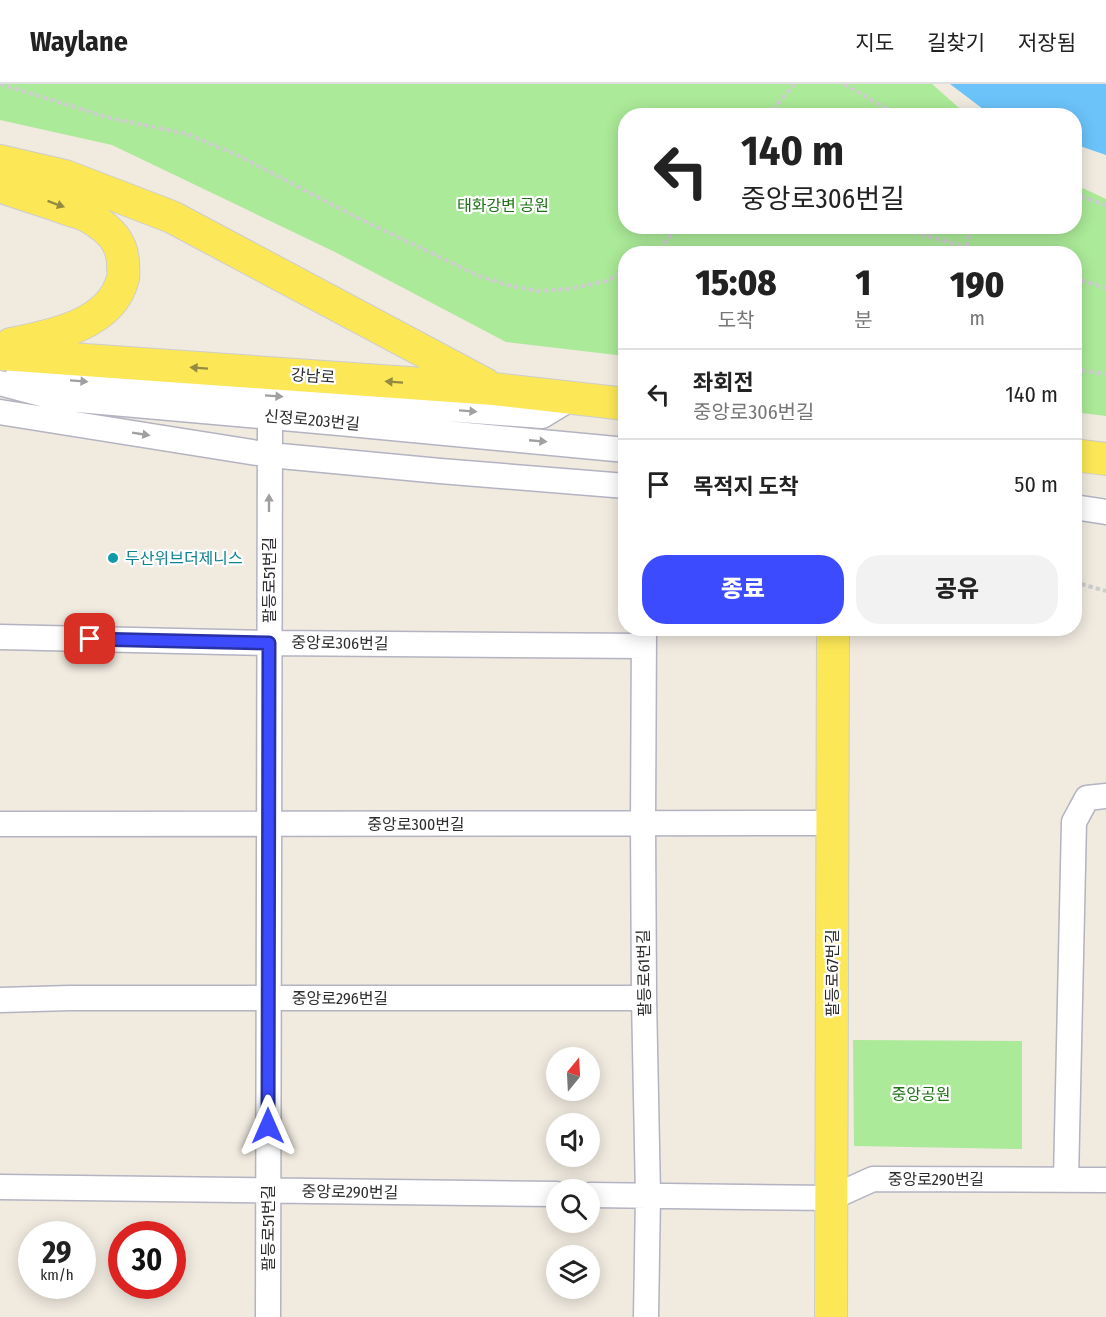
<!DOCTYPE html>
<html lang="ko">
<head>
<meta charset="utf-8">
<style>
	body { margin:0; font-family:"Fira Sans Condensed","Noto Sans KR",sans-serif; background:#f2f2f2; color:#222; height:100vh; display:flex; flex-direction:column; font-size:22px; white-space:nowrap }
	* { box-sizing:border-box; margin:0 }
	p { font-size:20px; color:#767676 }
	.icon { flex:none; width:33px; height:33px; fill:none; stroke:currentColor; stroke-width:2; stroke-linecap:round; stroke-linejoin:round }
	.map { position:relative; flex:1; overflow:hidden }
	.details { position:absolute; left:618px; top:162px; width:464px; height:390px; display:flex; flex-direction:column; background:#fff; border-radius:24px; box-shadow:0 3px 15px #0003 }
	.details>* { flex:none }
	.banner { position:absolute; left:618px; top:24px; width:464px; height:126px; border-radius:24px; box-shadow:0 3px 15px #0003; background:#fff; color:#222; overflow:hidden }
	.needle { width:39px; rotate:18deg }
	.fabs { position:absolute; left:546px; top:963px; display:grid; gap:12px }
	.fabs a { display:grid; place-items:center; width:54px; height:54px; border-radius:50%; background:#fff; box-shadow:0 3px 15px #0003; font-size:30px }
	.speed { position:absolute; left:18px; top:1137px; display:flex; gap:12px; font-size:30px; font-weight:700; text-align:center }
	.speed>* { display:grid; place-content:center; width:78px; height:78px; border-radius:50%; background:#fff; box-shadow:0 3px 15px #0003; line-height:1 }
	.speed small { font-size:15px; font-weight:400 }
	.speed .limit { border:9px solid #d22; background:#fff; color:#111 }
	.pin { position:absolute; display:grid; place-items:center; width:51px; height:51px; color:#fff; margin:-26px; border-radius:12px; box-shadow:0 3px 9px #0006 }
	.me { position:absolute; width:66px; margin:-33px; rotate:0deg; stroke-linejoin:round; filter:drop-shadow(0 0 4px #0008) }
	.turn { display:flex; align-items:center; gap:21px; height:126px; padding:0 24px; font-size:27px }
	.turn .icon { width:78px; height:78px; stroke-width:2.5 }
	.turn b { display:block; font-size:42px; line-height:51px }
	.eta { display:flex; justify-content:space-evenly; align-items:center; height:102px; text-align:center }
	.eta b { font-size:36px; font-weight:800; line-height:42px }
	.cta { display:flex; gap:12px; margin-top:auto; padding:12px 24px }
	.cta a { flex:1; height:69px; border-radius:24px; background:#3d4bff; color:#fff; font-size:24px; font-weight:800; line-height:69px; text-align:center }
	.cta a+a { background:#f2f2f2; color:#222 }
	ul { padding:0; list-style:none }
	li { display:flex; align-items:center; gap:18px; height:90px; padding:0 24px; border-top:2px solid #e0e0e0 }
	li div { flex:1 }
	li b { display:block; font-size:22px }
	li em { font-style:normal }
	header { display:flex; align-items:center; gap:36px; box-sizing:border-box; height:84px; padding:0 30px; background:#fff; border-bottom:2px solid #e0e0e0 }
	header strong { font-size:28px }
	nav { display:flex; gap:33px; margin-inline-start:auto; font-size:21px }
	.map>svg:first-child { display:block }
</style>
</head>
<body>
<header>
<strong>Waylane</strong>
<nav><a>지도</a><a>길찾기</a><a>저장됨</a></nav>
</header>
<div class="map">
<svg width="1106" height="1233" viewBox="0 0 1106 1233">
	<rect width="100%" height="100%" fill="#f0eadf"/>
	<path fill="#abea98" d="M0 0H932L967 31 626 32V142H1074V100L1106 115V332L1074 328V170H626L625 272 506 258 335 168 112 61 0 36Z
		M853 956 1022 957V1065L854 1062Z"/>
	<path fill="#6bc3f9" d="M950 0H1106V71L1074 60V32L991 31Z"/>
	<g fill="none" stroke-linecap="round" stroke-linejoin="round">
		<defs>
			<path id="minor" d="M17 293 542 332 570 315
				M0 299 56 314 339 339 626 366
				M0 328 270 371 440 387 626 402
				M1074 423 1106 428
				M644 544 643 739 644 914 648 1111 646 1233
				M0 553 269 559 644 562
				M0 740 833 739
				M0 916 70 914H644
				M1066 1095 1074 738 1087 714 1106 712
				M0 1103 556 1110
				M590 1111 831 1114 873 1095 1106 1096
				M268 1233 270 333"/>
			<path id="major" d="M0 77 65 92 172 133 485 300
				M0 102C23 111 47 117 70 126 77 128 85 130 91 134 109 145 123 158 123 180 123 185 124 190 123 194 112 241 51 252 11 260
				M0 270 494 305 626 320
				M1074 371 1106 375
				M831 1233 833 544"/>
		</defs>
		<use href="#minor" stroke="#b3b3c2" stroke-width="27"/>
		<use href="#major" stroke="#cdcdcd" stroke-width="34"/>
		<path stroke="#cdcdcd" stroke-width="4" stroke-dasharray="4.5 3" stroke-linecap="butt" d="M0 0 110 34 187 50 235 70 356 133 479 192 511 202 538 207 568 205 606 197 626 187
			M844 0 899 32
			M768 32 794 0
			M1074 110 1106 121
			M892 142 991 170
			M653 170 660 165 678 142
			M966 170 970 142
			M1074 194 1106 204
			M1074 285 1106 290
			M1074 498 1106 507"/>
		<use href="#minor" stroke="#fff" stroke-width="24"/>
		<use href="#major" stroke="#fce857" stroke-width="32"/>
	</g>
	<defs><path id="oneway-solid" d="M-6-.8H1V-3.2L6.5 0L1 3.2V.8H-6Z" transform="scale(1.5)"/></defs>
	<g fill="#948a42">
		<use href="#oneway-solid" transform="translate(56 120) rotate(20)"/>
		<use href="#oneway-solid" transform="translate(199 284) rotate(-176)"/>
		<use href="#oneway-solid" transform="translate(394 298) rotate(-176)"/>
	</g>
	<g fill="#a0a0a0">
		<use href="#oneway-solid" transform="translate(79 297) rotate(4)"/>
		<use href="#oneway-solid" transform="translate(274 312) rotate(4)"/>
		<use href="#oneway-solid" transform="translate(468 327) rotate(4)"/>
		<use href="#oneway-solid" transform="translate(141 350) rotate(9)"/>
		<use href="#oneway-solid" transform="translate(538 357) rotate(5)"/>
		<use href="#oneway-solid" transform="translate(269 419) rotate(-90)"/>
	</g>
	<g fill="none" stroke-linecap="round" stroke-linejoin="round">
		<defs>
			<path id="route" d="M90 555 269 559 268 1042"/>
		</defs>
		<use href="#route" stroke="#2831a6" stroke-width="15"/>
		<use href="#route" stroke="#3d4bff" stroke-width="10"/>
	</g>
	<circle fill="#0f9aa8" stroke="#fff" stroke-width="2" cx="113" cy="474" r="6"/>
	<g text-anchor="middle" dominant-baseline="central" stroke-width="4.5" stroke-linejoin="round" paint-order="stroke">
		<g font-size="16" fill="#1e7315" stroke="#fff">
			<text x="503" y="121">태화강변 공원</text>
			<text x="921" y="1010">중앙공원</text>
		</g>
		<g font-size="16" fill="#2d2d2d" stroke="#fff">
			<text transform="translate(313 292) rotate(4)">강남로</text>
			<text transform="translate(312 336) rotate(5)">신정로203번길</text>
			<text transform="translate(269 496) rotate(-90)">팔등로51번길</text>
			<text transform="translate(340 559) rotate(1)">중앙로306번길</text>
			<text x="416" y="740">중앙로300번길</text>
			<text transform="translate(644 889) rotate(-91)">팔등로61번길</text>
			<text transform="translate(832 889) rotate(-90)">팔등로67번길</text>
			<text x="340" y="914">중앙로296번길</text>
			<text x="936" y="1095">중앙로290번길</text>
			<text transform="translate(350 1108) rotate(1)">중앙로290번길</text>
			<text transform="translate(268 1144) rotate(-90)">팔등로51번길</text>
		</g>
		<g font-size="16" fill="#0d838f" stroke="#fff" text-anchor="start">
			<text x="125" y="474">두산위브더제니스</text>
		</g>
	</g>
</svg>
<div class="fabs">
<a><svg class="needle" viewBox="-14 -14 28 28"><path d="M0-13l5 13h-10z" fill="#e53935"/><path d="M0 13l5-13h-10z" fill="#767676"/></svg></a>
<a><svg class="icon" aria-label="sound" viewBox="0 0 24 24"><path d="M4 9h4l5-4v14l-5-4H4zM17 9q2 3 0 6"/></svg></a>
<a><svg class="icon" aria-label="search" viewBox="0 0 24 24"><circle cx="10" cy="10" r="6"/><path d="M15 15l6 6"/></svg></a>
<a><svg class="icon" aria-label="layers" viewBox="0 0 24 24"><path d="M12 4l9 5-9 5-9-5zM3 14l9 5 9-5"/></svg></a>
</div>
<div class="speed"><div>29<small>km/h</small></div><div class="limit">30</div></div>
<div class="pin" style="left:90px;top:555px;background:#d93025"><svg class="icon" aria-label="arrive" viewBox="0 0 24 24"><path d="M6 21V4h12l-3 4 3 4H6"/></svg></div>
<svg class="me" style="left:268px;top:1042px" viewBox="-20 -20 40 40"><path d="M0-17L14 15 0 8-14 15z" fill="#3d4bff" stroke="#fff" stroke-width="4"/></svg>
<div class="banner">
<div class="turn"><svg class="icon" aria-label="left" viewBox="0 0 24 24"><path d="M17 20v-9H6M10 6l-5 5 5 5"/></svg><div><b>140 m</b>중앙로306번길</div></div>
</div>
<section class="details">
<div class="eta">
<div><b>15:08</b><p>도착</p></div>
<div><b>1</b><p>분</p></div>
<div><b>190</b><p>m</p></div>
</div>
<ul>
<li><svg class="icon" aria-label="left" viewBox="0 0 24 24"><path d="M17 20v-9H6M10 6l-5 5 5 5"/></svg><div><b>좌회전</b><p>중앙로306번길</p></div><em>140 m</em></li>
<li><svg class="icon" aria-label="arrive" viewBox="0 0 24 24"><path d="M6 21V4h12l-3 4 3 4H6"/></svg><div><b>목적지 도착</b></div><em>50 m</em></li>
</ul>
<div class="cta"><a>종료</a><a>공유</a></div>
</section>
</div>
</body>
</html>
